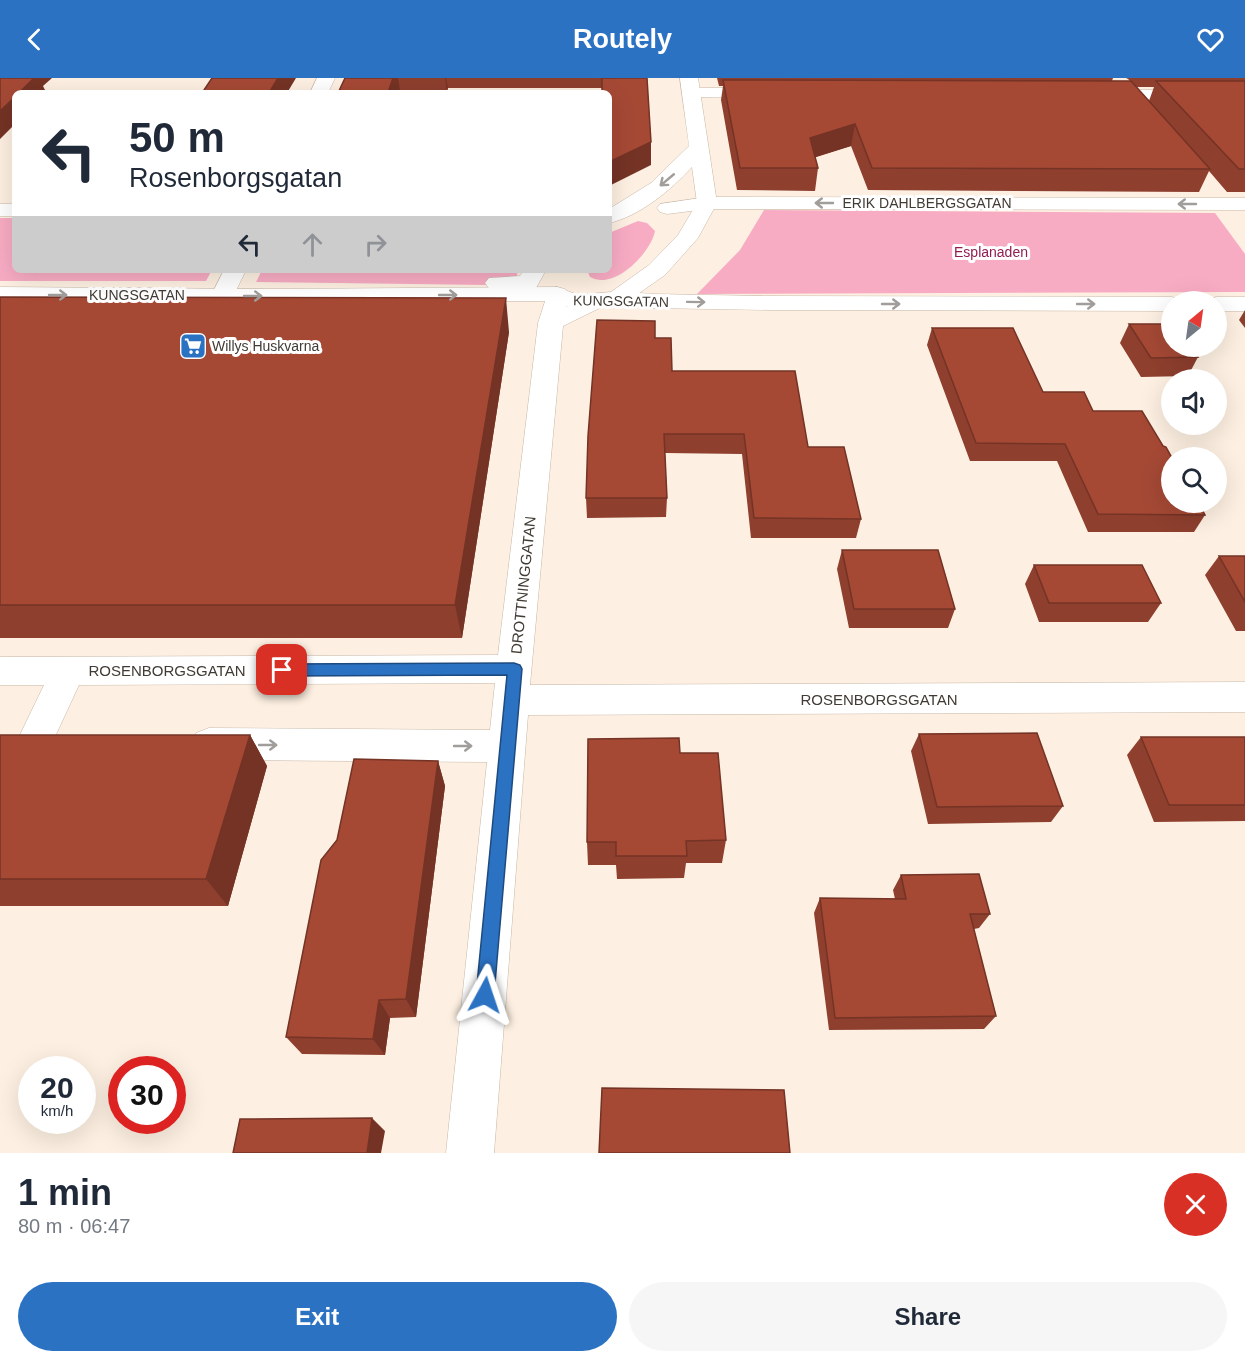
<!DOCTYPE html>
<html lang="en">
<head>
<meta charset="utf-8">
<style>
	body { margin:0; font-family:Helvetica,sans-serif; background:#f6f6f7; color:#1f2937; height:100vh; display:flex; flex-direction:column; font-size:22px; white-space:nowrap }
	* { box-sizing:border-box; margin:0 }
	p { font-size:20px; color:#747a83 }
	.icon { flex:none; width:33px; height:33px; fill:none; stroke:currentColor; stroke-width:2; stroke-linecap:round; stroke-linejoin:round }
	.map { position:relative; height:1075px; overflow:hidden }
	.side { display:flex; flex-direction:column; background:#fff; flex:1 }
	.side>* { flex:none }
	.hud { position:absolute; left:12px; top:12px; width:600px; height:183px; border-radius:9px; box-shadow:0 6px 24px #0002; background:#fff; color:#1f2937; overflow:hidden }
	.needle { width:39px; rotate:29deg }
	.controls { position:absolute; left:1161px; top:213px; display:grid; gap:12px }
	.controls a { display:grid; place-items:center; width:66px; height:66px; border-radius:50%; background:#fff; box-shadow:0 6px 24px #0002; font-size:30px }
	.speed { position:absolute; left:18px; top:978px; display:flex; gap:12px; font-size:30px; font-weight:700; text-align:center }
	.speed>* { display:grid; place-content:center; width:78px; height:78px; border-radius:50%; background:#fff; box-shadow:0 6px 24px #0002; line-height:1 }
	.speed small { font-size:15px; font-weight:400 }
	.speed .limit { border:9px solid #d22; background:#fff; color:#111 }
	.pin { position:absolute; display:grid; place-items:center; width:51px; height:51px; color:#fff; margin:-26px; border-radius:12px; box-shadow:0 3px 9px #0006 }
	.me { position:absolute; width:66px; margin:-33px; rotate:5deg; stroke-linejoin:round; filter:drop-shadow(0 0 4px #0008) }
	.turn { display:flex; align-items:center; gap:21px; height:126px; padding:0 18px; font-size:27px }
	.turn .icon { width:78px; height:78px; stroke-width:2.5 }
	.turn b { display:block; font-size:42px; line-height:51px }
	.lanes { display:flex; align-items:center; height:57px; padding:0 18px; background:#0003; justify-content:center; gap:30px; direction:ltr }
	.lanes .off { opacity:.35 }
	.round { display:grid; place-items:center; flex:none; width:63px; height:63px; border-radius:32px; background:#f6f6f7 }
	.head { display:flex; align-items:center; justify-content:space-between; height:102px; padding:0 18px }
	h1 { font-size:36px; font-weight:700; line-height:45px }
	.button { display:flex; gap:12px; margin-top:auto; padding:12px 18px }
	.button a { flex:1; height:69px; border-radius:36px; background:#2c72c3; color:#fff; font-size:24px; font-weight:700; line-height:69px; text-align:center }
	.button a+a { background:#f6f6f7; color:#1f2937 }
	header { display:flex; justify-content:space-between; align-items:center; height:78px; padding:0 18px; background:#2c72c3; color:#fff; font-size:27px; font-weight:700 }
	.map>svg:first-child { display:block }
</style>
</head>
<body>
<header><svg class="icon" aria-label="back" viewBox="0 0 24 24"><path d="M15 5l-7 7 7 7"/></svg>Routely<svg class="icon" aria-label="heart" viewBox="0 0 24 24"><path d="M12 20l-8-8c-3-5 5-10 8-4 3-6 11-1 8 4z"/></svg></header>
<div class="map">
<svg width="1245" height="1075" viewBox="0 0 1245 1075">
	<rect width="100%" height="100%" fill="#fdf0e2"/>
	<path fill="#f8acc4" d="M764 132 1215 135 1245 176V214L697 216 740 172Z
		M0 140H15V192H212L206 203H0Z
		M638 143 647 145 655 153C651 175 614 213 590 199L587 192H609V155Z
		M262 192H518L516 202H488L487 207 256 204Z"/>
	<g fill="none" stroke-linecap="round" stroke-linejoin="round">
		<defs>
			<path id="pedestrian" d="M524 192H546L536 210C522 214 503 214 489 210L485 205 489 200 520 198Z"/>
			<path id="minor" d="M317 0H335L328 15H310Z
				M691 10H767L773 11 776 15 773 19 767 20 685 19 682 15 685 11Z
				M1098 12H1245V22L1092 21 1089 17 1092 13Z
				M707 119 1245 120V132L707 131 667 136 660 134 657 130 660 126Z
				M224 192H246L231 223 223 225 215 223 211 218Z
				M557 209 565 211 569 216 566 229 592 218 600 216 607 218 617 213 651 216 770 218 1172 219 1182 224H1172V233L770 232 651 230 610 225 563 248 530 607 1245 604V634L528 637 494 1075H446L487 684 209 682 196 677 191 666 196 655 209 650 490 652 495 605 79 607 47 676 34 681 21 676 16 665 44 607H0V579L498 577 538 245 549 211Z
				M1216 219H1245V233H1216V224H1206Z"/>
			<path id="tertiary" d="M680 0H698L717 125 698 160 665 197 625 225 578 231 555 226 551 223 269 225 0 223V209L269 211 557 209 578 217 611 214 649 187 678 157 697 125 692 89C671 112 640 138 609 145V131L651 105 689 68Z
				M0 126H15V138H0Z"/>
		</defs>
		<use href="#pedestrian" stroke="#c7b7a6" stroke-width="1"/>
		<use href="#minor" stroke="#c7b7a6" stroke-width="1"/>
		<use href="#tertiary" stroke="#c7b7a6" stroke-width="1"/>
		<use href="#pedestrian" fill="#fff" fill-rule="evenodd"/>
		<use href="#minor" fill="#fff" fill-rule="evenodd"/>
		<use href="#tertiary" fill="#fff" fill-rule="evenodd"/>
	</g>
	<path fill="#8e3f2e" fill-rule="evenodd" d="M345 0H647L651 64V87L602 10H448L447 13H400Z
		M717 0H1115H1113L1112 3H1130L1128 1 1126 0H1245V114H1227L1209 93 1199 114 868 112 851 68 815 79 818 90 815 113 737 112 721 22 723 8H719ZM1136 9H1154L1149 23Z
		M0 219 509 254 462 560H0Z
		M1245 232V250L1239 242Z
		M1129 246 1198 279 1188 298 1141 299 1120 265Z
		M932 250 1043 314 1093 333 1163 368 1205 437 1194 454H1088L1057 383H970L927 267Z
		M672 293 808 369 861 441 856 460H751L742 376 665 375 667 420 666 439 587 440 586 420Z
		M842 472 955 531 948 550H849L837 491Z
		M1219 478H1245V553H1236L1205 497Z
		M1034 487 1161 525 1148 544H1039L1025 506Z
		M919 656 1063 728 1051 744 928 746 911 673Z
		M0 657H250L267 688 228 828H0Z
		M1141 659H1245V743L1154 744 1127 677Z
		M680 675 726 762 722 785H686L684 800 617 801 616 787H588L587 764Z
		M438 683 445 708 416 939 390 940 385 977 302 976 286 959Z
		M901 797 990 836 979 850 974 851 996 938 984 951 829 952 814 835 820 820 895 821 893 812Z"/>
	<path fill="#743325" d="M31 0H52L43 8 46 14 44 15H19Z
		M278 0H296L287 15H269Z
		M393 0H398L400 13V15H388Z
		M445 0H446L448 10 447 13Z
		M15 19V46L0 61V33Z
		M855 46 851 68 807 82 810 60Z
		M651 64V87L609 108V84Z
		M506 220 509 254 462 560 455 527Z
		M250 657 267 688 228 828 206 801Z
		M438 683 445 708 416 939 406 921Z
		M379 922 390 940 385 977 373 961Z
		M372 1040 385 1053 381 1075H367Z"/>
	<path fill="#a54935" stroke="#743325" stroke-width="1.5" d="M0 0H34L19 15H15V19L0 33Z
		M212 0H278L269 15H202Z
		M345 0H393L388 15H338Z
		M602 0H647L651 64 609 84V15H602Z
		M723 2 1131 3 1210 91 872 90 855 46 810 60 818 90H740Z
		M1156 3H1245V91H1239Z
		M0 219 506 220 455 527H0Z
		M597 242 655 243V260H671L672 293H795L808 369H844L861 441 754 440 744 356H664L667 420H586L588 358Z
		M1129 246H1172V268H1191L1198 279 1151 280Z
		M932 250H1013L1043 314H1084L1093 333H1142L1163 368 1166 369 1172 380V424H1198L1205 437 1098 436 1065 366 976 365Z
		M842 472H938L955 531H854Z
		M1219 478H1245V524Z
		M1034 487H1142L1161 525H1049Z
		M1037 655 1063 728 937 729 919 656Z
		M0 657H250L206 801H0Z
		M1141 659H1245V727H1169Z
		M679 660 680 675H718L726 762 686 763 687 778H616V764H587L588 661Z
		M354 681 438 683 406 921 379 922 373 961 286 959 321 782 337 762Z
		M979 796 990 836H970L996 938 835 940 820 820 906 821 901 797Z
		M602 1010 784 1012 790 1075H599Z
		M372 1040 367 1075H233L240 1041Z"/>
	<defs><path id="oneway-shaft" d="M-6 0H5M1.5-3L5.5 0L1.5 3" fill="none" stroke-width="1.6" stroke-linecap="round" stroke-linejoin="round" transform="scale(1.5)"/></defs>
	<g stroke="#a09d9a">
		<use href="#oneway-shaft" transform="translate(667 102) rotate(140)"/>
		<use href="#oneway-shaft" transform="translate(824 125) rotate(-180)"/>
		<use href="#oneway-shaft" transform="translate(1187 126) rotate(-180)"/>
		<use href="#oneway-shaft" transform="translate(58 217)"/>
		<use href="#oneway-shaft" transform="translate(448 217)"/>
		<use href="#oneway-shaft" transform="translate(253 218)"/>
		<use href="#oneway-shaft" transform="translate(696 224) rotate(1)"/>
		<use href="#oneway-shaft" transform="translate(891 226)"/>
		<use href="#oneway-shaft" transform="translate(1086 226)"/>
		<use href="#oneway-shaft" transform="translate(268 667)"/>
		<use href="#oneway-shaft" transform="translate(463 668)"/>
	</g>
	<path fill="#2c72c3" stroke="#1d4a7f" stroke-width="1.5" d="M514 585 520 587 522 591 494 917 492 923 485 926 479 923 476 917 507 597 282 598 277 596 275 592 277 588 282 586Z"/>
	<defs>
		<symbol id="supermarket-square" viewBox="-11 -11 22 22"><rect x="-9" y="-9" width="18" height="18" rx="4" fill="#2c72c3" stroke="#fff"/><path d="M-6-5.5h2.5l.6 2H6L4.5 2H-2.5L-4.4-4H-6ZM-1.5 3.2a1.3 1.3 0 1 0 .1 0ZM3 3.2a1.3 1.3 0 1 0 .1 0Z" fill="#fff"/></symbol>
	</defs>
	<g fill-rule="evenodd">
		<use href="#supermarket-square" x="178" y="253" width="30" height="30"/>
	</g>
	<g text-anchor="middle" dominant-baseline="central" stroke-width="6" stroke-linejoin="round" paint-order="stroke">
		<g font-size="14" fill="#413b34" stroke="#fff">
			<text x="927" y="125">ERIK DAHLBERGSGATAN</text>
			<text x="137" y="217">KUNGSGATAN</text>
			<text transform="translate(621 223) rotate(1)">KUNGSGATAN</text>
		</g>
		<g font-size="14" fill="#911d51" stroke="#fff">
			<text x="991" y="174">Esplanaden</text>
		</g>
		<g font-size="14" fill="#413b34" stroke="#fff" text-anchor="start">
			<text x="212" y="268">Willys Huskvarna</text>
		</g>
		<g font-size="15" fill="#413b34" stroke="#fff">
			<text transform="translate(523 507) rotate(-84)">DROTTNINGGATAN</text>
			<text x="167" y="592">ROSENBORGSGATAN</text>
			<text x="879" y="621">ROSENBORGSGATAN</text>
		</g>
	</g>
</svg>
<div class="controls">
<a><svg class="needle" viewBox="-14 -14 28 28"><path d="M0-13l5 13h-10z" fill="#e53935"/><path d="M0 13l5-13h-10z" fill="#747a83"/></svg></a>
<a><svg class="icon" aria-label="sound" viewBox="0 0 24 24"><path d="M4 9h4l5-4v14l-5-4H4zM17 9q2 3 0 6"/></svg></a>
<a><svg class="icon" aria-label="search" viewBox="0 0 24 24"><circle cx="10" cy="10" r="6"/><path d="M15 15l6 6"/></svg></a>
</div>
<div class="speed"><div>20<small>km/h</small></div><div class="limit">30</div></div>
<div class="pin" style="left:282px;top:592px;background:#d93025"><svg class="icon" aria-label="arrive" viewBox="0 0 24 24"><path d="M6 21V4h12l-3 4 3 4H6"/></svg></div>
<svg class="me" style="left:485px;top:917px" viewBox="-20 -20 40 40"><path d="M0-17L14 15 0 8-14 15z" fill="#2c72c3" stroke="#fff" stroke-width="4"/></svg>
<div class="hud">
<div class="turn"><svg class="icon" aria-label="left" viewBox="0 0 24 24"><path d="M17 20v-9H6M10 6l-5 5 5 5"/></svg><div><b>50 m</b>Rosenborgsgatan</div></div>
<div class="lanes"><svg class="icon" aria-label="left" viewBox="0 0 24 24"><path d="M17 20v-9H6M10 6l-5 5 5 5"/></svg><svg class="icon off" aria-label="ahead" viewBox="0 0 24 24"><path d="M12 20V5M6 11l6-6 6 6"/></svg><svg class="icon off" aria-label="right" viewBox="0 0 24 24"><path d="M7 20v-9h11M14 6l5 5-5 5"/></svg></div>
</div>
</div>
<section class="side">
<div class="head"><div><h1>1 min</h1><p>80 m · 06:47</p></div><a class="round" style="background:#d93025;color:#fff"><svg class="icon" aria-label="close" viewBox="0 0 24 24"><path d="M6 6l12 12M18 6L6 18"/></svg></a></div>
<div class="button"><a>Exit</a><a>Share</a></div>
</section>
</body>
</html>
